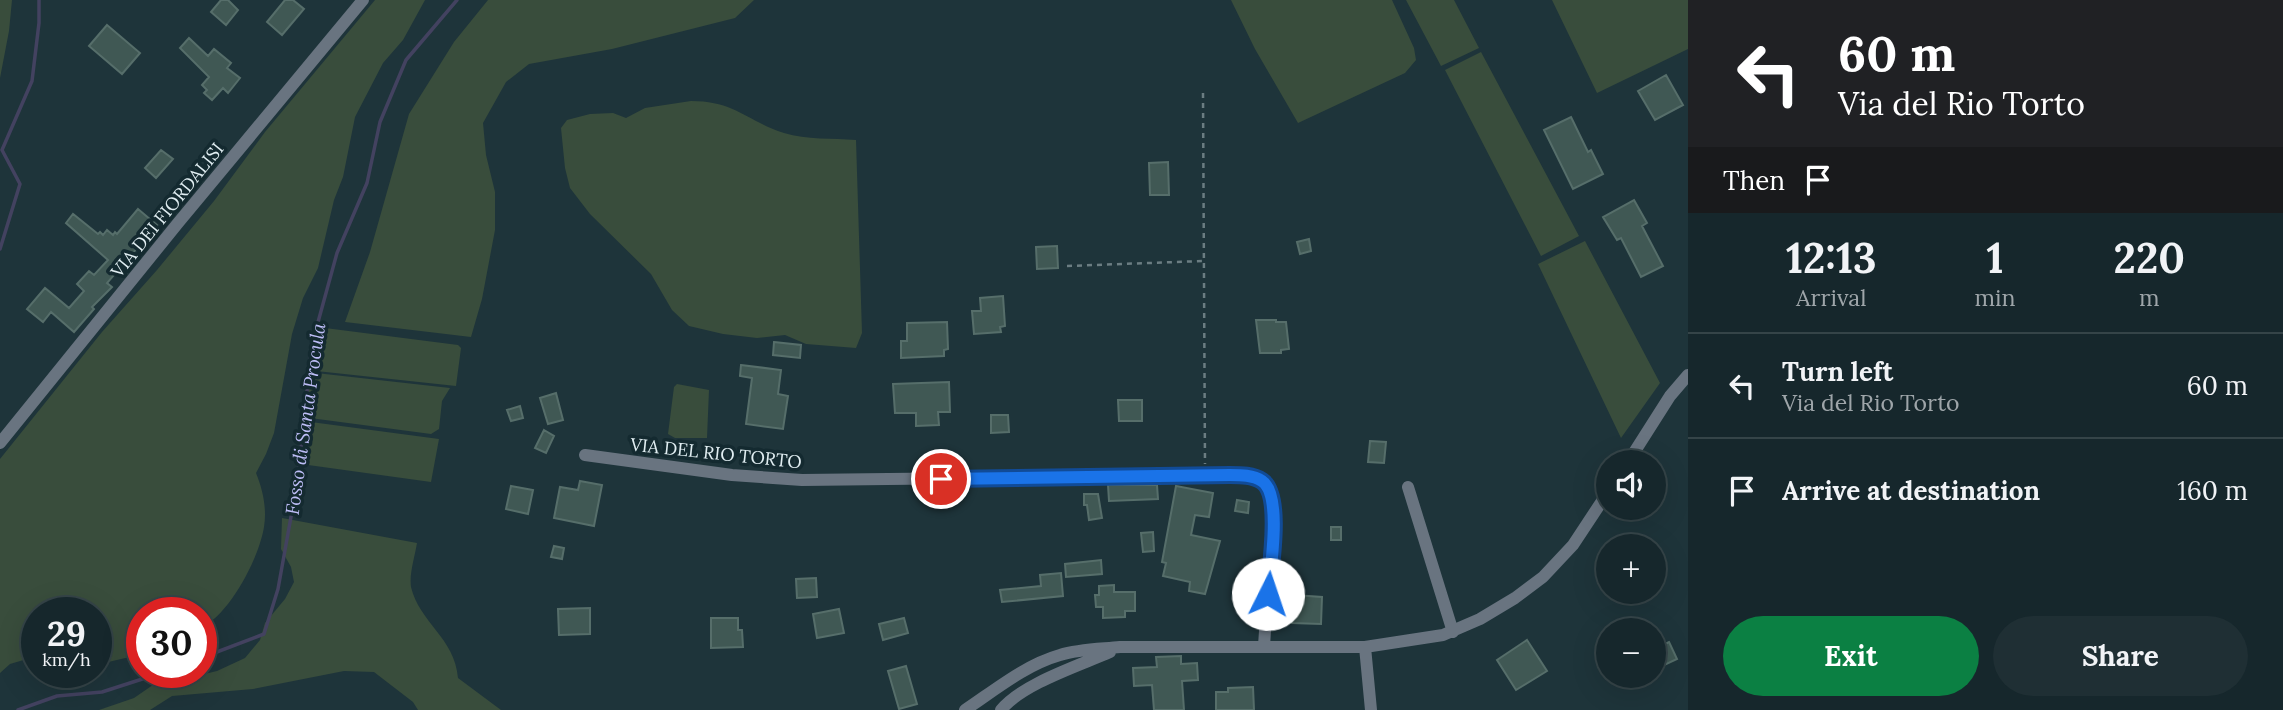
<!DOCTYPE html>
<html lang="en">
<head>
<meta charset="utf-8">
<style>
	body { margin:0; font-family:Lora,serif; background:#1f2f34; color:#f1f3f6; height:100vh; display:flex; flex-direction:column; font-size:26px; white-space:nowrap }
	* { box-sizing:border-box; margin:0 }
	p { font-size:23px; color:#9ea5a9 }
	.icon { flex:none; width:38px; height:38px; fill:none; stroke:currentColor; stroke-width:2; stroke-linecap:round; stroke-linejoin:round }
	.map { position:relative; flex:1; overflow:hidden }
	.sheet { display:flex; flex-direction:column; background:#16272c; width:595px }
	.sheet>* { flex:none }
	.hud { background:#202124; color:#fff; overflow:hidden }
	.controls { position:absolute; left:1596px; top:450px; display:grid; gap:14px }
	.controls a { display:grid; place-items:center; width:70px; height:70px; border-radius:50%; background:#16272c; box-shadow:0 7px 28px #0002,0 0 0 2px #354448; font-size:35px }
	.speed { position:absolute; left:21px; top:597px; display:flex; gap:14px; font-size:35px; font-weight:700; text-align:center }
	.speed>* { display:grid; place-content:center; width:91px; height:91px; border-radius:50%; background:#16272c; box-shadow:0 7px 28px #0002,0 0 0 2px #354448; line-height:1 }
	.speed small { font-size:18px; font-weight:400 }
	.speed .limit { border:10px solid #d22; background:#fff; color:#111 }
	.pin { position:absolute; display:grid; place-items:center; width:60px; height:60px; color:#fff; margin:-30px; border:4px solid #fff; border-radius:50%; box-shadow:0 2px 7px #0007 }
	.me { position:absolute; width:77px; margin:-38px; rotate:4deg; stroke-linejoin:round; filter:drop-shadow(0 0 5px #0008) }
	.turn { display:flex; align-items:center; gap:24px; height:147px; padding:0 35px; font-size:32px }
	.turn .icon { width:91px; height:91px; stroke-width:2.5 }
	.turn b { display:block; font-size:49px; line-height:60px }
	.then { display:flex; align-items:center; height:66px; padding:0 35px; background:#0003; gap:14px; font-size:26px }
	.eta { display:flex; justify-content:space-evenly; align-items:center; height:119px; text-align:center }
	.eta b { font-size:42px; font-weight:700; line-height:49px }
	.cta { display:flex; gap:14px; margin-top:auto; padding:14px 35px }
	.cta a { flex:1; height:80px; border-radius:42px; background:#0b8043; color:#fff; font-size:28px; font-weight:700; line-height:80px; text-align:center }
	.cta a+a { background:#1f2f34; color:#f1f3f6 }
	ul { padding:0; list-style:none }
	li { display:flex; align-items:center; gap:21px; height:105px; padding:0 35px; border-top:2px solid #354448 }
	li div { flex:1 }
	li b { display:block; font-size:26px }
	li em { font-style:normal }
	main { display:flex; flex:1; min-height:0 }
	.map>svg:first-child { display:block }
</style>
</head>
<body>
<main>
<div class="map">
<svg width="1688" height="710" viewBox="0 0 1688 710">
	<rect width="100%" height="100%" fill="#1e343a"/>
	<path fill="#394d3c" d="M0 0H12L9 31 0 78Z
		M375 0H425L403 40 383 63 355 117 343 177 334 200 318 268 303 298 292 334 274 433 266 454 256 473C263 490 267 509 264 527 259 558 230 614 201 628V612H142V654L100 664H96V612H37V656L10 664 0 673V459L102 332 157 270 214 201 265 132Z
		M488 0H754L735 18 612 49 529 64 506 82 483 123 486 155 495 192V230L482 299 471 337 345 322 370 252 409 114 454 42Z
		M1231 0H1392L1414 48 1416 60 1405 73 1298 123 1255 49Z
		M1406 0H1454L1479 48 1441 66Z
		M1552 0H1688V49L1597 93Z
		M1481 52 1579 236 1541 256 1445 70Z
		M691 101C735 101 747 121 784 133 807 140 832 138 856 140L862 333 856 348 806 344 785 335 757 338 723 334 689 326 672 310 651 274 590 214 570 188 565 168 561 128 567 120 590 114 613 113 626 118 645 108Z
		M1585 241 1660 383 1621 438 1538 264Z
		M325 328 458 345 461 348 456 386 307 370C311 357 313 335 325 328Z
		M307 372 450 388 442 401 439 429 431 434 310 418 304 410Z
		M677 384 709 390 707 438H675L668 434 674 387Z
		M311 422 439 439 431 482 301 464 307 425Z
		M282 518 417 543C415 556 409 574 411 587 419 622 455 638 458 678L501 710H418L413 702 374 672 344 671 253 689 172 696 150 710H99L134 698 163 678 192 677 217 671 245 658 260 640 265 623 285 599 294 582 291 567 281 549Z"/>
	<g fill="none" stroke-linecap="round" stroke-linejoin="round">
		<path stroke="#434260" stroke-width="3.5" d="M0 249 20 184 2 150 32 81 39 23V0
			M201 658 264 634 278 589 298 478 312 344 337 253 367 183 380 122 406 60 457 0
			M18 710 57 696 102 692 164 672"/>
	</g>
	<path fill="#405854" stroke="#566e6a" stroke-width="2" d="M221 0H228L238 10 226 25 211 12Z
		M285 0H293L304 9 282 35 267 22Z
		M107 25 140 53 122 74 89 46Z
		M189 38 208 56 214 49 231 63 227 68 240 78 228 93 223 88 212 100 204 93 207 90 202 85 209 77 180 48Z
		M1666 75 1683 105 1655 120 1638 91Z
		M1571 117 1588 152 1591 150 1603 174 1573 189 1544 130Z
		M161 150 173 159 156 178 145 168Z
		M1168 162 1169 195H1150L1149 163Z
		M1634 200 1647 223 1642 226 1663 266 1641 277 1621 238 1617 240 1603 217Z
		M138 209 157 225 107 283 112 287 92 307 94 309 74 332 51 312 43 322 27 309 45 288 69 308 84 291 77 284 89 271 94 275 108 260 66 223 73 214 98 234 100 232 103 235 107 230 113 235 115 232 117 234Z
		M1309 239 1311 251 1300 254 1297 242Z
		M1057 246 1058 268 1037 269 1036 247Z
		M1003 296 1005 326 1000 327 1001 332 974 334 972 311H981L980 298Z
		M1256 320H1276V322H1286L1289 349 1281 350V353H1260Z
		M947 322 948 349 944 350V356L901 358V341H907V323Z
		M774 342 801 345 800 358 773 355Z
		M741 365 781 370 778 394 788 396 783 429 746 424 752 378 740 376Z
		M949 382 950 412H938L939 425 916 426V413H895L893 384Z
		M556 393 563 420 548 424 540 398Z
		M1118 400H1142V421H1119Z
		M520 406 523 418 511 421 507 410Z
		M991 415H1008L1009 432 991 433Z
		M544 430 554 436 546 453 535 448Z
		M1370 441 1386 442 1384 463 1368 462Z
		M580 481 602 485 594 526 554 518 560 487 578 490Z
		M1108 485H1157L1158 499 1109 501Z
		M511 486 533 490 528 514 506 509Z
		M1176 486 1213 493 1209 517 1195 515 1191 535 1220 541 1205 594 1189 591 1190 582 1163 576 1166 563 1162 562Z
		M1084 494H1098L1102 518 1089 520 1087 505H1084Z
		M1237 500 1249 502 1248 513 1235 511Z
		M1331 527H1341V540H1331Z
		M1153 532 1154 551 1143 552 1141 533Z
		M554 546 564 548 562 559 551 557Z
		M1101 560 1102 574 1066 577 1065 564Z
		M1061 573 1063 596 1002 602 1000 590 1041 586 1040 575Z
		M816 578 817 597 797 598 796 579Z
		M1114 585V592H1135V611H1125V617L1103 618V607H1096L1095 595H1099V586Z
		M1294 595 1322 597 1321 624 1292 623Z
		M590 608V634L559 635 558 609Z
		M839 609 844 633 817 638 813 614Z
		M711 618H738V630H742L743 647 711 648Z
		M904 618 908 633 883 640 879 624Z
		M1527 640 1547 671 1516 690 1497 660Z
		M1669 642 1677 659 1660 667 1654 655V649Z
		M1181 656V664L1197 663 1198 680 1182 681 1184 710H1154L1152 685 1134 686 1133 668 1157 667 1156 657Z
		M906 666 917 704 899 709 888 671Z
		M1253 687 1254 710H1216V692H1228V688Z"/>
	<g fill="none" stroke-linecap="round" stroke-linejoin="round">
		<path stroke="#6b7d82" stroke-width="2.5" stroke-dasharray="5 5" stroke-linecap="butt" d="M1203 93 1205 464
			M1067 266 1203 261"/>
		<path stroke="#697480" stroke-width="12" d="M0 443 178 223 363 0
			M585 455 732 475 802 480 1230 475C1258 476 1272 480 1273 510L1264 646
			M1628 462 1670 396 1688 375
			M1408 487 1453 632
			M1365 647 1371 710
			M965 710C995 690 1025 665 1060 655 1079 649 1100 649 1120 647H1365L1443 635 1480 619 1515 598 1543 577 1573 545 1608 492
			M1001 710C1022 684 1078 666 1110 652"/>
	</g>
	<g fill="none" stroke-linecap="round" stroke-linejoin="round">
		<defs>
			<path id="route" d="M941 479 1230 475C1241 475 1253 475 1262 481 1283 495 1270 571 1268 594"/>
		</defs>
		<use href="#route" stroke="#114b97" stroke-width="18"/>
		<use href="#route" stroke="#1a73e8" stroke-width="12"/>
	</g>
	<g text-anchor="middle" dominant-baseline="central" stroke-width="7" stroke-linejoin="round" paint-order="stroke">
		<g font-size="18" fill="#e1eef2" stroke="#142a30">
			<text transform="translate(167 210) rotate(-51)">VIA DEI FIORDALISI</text>
			<text transform="translate(716 453) rotate(6)">VIA DEL RIO TORTO</text>
		</g>
		<g font-size="19" font-style="italic" fill="#bdbdf6" stroke="#142a30">
			<text transform="translate(305 419) rotate(-82)">Fosso di Santa Procula</text>
		</g>
	</g>
</svg>
<div class="controls">
<a><svg class="icon" aria-label="sound" viewBox="0 0 24 24"><path d="M4 9h4l5-4v14l-5-4H4zM17 9q2 3 0 6"/></svg></a>
<a>+</a>
<a>−</a>
</div>
<div class="speed"><div>29<small>km/h</small></div><div class="limit">30</div></div>
<div class="pin" style="left:941px;top:479px;background:#d93025"><svg class="icon" aria-label="arrive" viewBox="0 0 24 24"><path d="M6 21V4h12l-3 4 3 4H6"/></svg></div>
<svg class="me" style="left:1268px;top:594px" viewBox="-20 -20 40 40"><circle r="19" fill="#fff"/><path d="M0-13L10 11 0 6-10 11z" fill="#1a73e8"/></svg>
</div>
<section class="sheet">
<div class="hud">
<div class="turn"><svg class="icon" aria-label="left" viewBox="0 0 24 24"><path d="M17 20v-9H6M10 6l-5 5 5 5"/></svg><div><b>60 m</b>Via del Rio Torto</div></div>
<div class="then">Then<svg class="icon" aria-label="arrive" viewBox="0 0 24 24"><path d="M6 21V4h12l-3 4 3 4H6"/></svg></div>
</div>
<div class="eta">
<div><b>12:13</b><p>Arrival</p></div>
<div><b>1</b><p>min</p></div>
<div><b>220</b><p>m</p></div>
</div>
<ul>
<li><svg class="icon" aria-label="left" viewBox="0 0 24 24"><path d="M17 20v-9H6M10 6l-5 5 5 5"/></svg><div><b>Turn left</b><p>Via del Rio Torto</p></div><em>60 m</em></li>
<li><svg class="icon" aria-label="arrive" viewBox="0 0 24 24"><path d="M6 21V4h12l-3 4 3 4H6"/></svg><div><b>Arrive at destination</b></div><em>160 m</em></li>
</ul>
<div class="cta"><a>Exit</a><a>Share</a></div>
</section>
</main>
</body>
</html>
